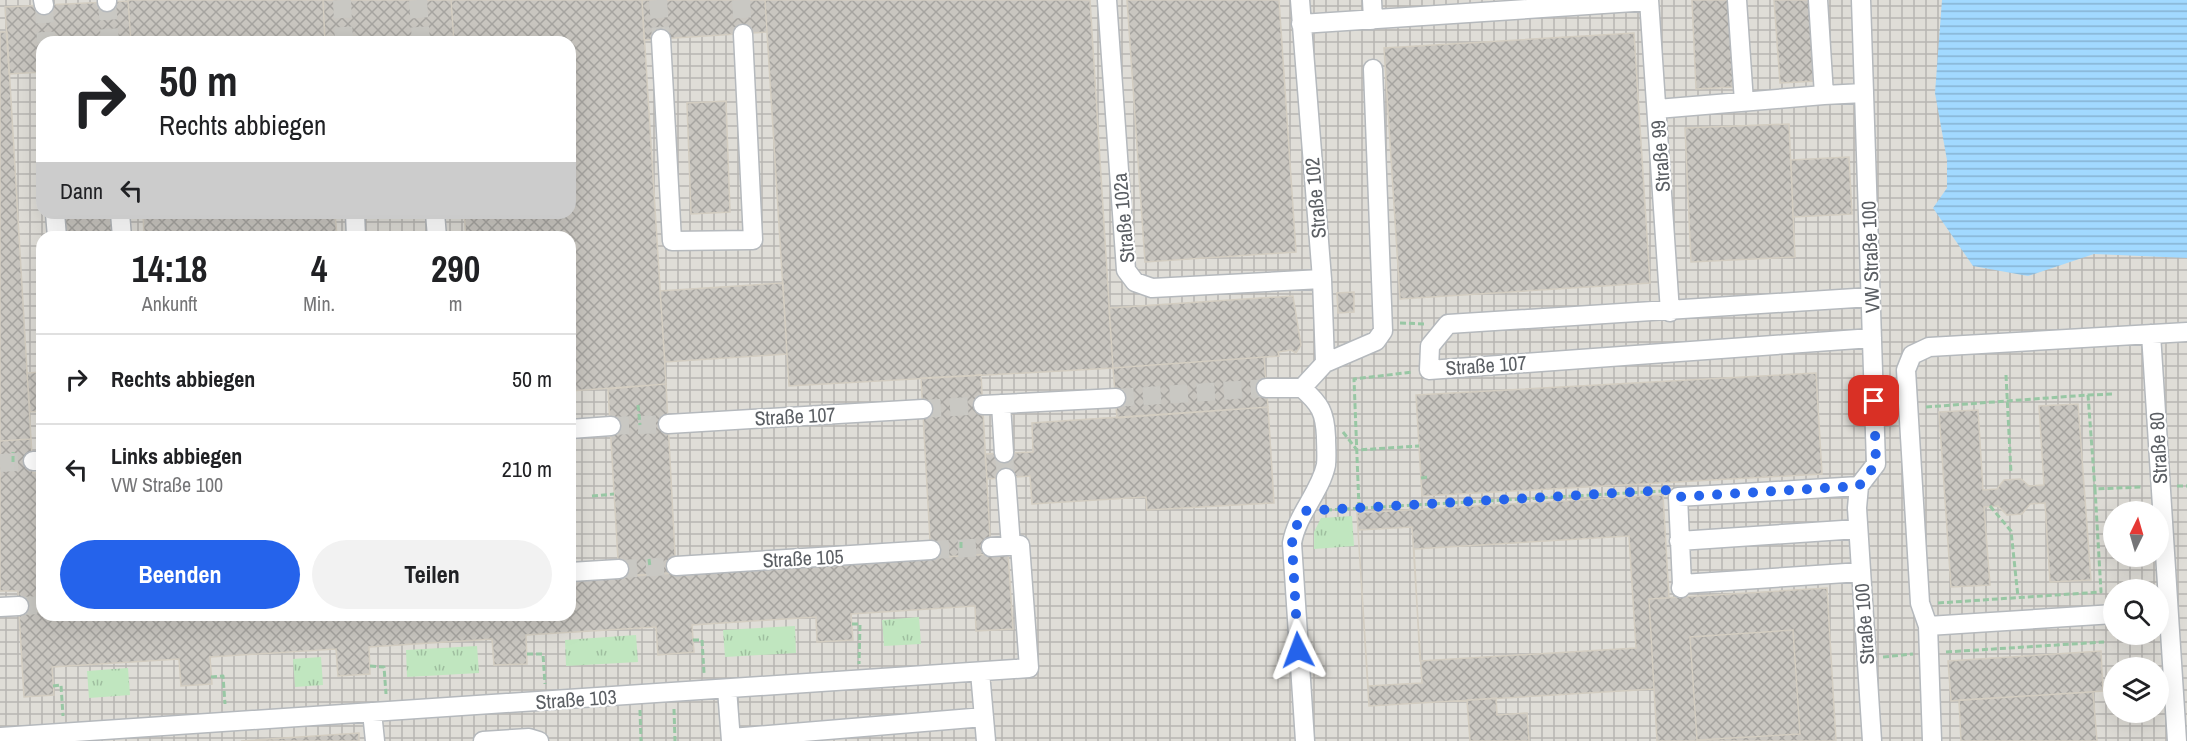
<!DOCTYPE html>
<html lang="de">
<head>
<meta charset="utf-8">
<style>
	body { margin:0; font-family:"Archivo Narrow",sans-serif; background:#f2f2f2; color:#202124; height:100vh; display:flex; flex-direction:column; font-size:22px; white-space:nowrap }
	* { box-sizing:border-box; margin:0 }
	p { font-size:20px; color:#757577 }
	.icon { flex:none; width:33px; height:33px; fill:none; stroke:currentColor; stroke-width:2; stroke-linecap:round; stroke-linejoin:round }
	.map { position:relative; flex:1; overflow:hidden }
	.sheet { position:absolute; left:36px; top:231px; width:540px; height:390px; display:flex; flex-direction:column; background:#fff; border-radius:18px; box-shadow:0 6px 24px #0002 }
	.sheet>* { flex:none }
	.hud { position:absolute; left:36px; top:36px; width:540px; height:183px; border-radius:18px; box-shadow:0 6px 24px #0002; background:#fff; color:#202124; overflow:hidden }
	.needle { width:39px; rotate:5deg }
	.controls { position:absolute; left:2103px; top:501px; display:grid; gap:12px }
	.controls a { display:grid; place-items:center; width:66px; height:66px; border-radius:50%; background:#fff; box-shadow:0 6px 24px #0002; font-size:30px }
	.pin { position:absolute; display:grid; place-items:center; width:51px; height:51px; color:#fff; margin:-26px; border-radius:12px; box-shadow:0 3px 9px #0006 }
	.me { position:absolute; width:66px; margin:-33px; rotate:357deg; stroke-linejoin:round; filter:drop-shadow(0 0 4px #0008) }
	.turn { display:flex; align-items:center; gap:21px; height:126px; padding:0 24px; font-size:27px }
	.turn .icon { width:78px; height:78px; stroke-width:2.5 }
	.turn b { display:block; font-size:42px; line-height:51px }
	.then { display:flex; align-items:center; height:57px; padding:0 24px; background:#0003; gap:12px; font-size:22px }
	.eta { display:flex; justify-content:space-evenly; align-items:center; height:102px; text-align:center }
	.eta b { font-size:36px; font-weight:800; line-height:42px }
	.action { display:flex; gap:12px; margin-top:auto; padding:12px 24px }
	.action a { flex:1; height:69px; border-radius:36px; background:#2563eb; color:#fff; font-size:24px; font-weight:800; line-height:69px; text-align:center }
	.action a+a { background:#f2f2f2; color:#202124 }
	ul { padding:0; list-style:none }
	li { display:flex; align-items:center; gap:18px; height:90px; padding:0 24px; border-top:2px solid #e0e0e0 }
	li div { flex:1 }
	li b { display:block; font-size:22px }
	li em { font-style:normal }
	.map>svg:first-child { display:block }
</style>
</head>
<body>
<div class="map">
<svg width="2187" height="741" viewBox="0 0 2187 741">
	<defs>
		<pattern id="industrial-grid" width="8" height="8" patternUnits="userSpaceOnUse" patternTransform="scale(1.5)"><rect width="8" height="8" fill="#dfddd7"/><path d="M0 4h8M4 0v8" fill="none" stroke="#b8b6b2"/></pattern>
		<pattern id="grass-tufts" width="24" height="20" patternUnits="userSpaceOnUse" patternTransform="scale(1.5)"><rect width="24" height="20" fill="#c0e6bf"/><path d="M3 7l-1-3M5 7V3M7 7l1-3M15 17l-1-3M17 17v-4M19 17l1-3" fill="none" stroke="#9fbe9f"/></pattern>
		<pattern id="water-rules" width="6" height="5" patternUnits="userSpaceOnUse" patternTransform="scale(1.5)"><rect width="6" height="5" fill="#a2d9ff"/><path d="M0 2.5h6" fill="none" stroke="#87b3d2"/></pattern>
		<pattern id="building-cross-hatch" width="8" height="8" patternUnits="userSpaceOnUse" patternTransform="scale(1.5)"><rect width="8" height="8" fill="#c9c6c0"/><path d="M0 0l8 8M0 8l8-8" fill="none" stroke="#a6a4a0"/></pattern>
	</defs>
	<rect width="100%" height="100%" fill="#eeebe3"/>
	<path fill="url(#industrial-grid)" fill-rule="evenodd" d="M0 0H2187V741H0ZM42 42H570V213H42ZM42 237H570V615H42ZM2114 512H2158V556H2114ZM2114 590H2158V634H2114ZM2114 668H2158V712H2114Z"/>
	<path fill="url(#grass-tufts)" d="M1352 516 1354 546 1314 549V532L1321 518Z
		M919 617 921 644 884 646 882 620Z
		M795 626 796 653 725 657 723 630Z
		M636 635 638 662 566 666 565 640Z
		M477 646 479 673 407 677 406 650Z
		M321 657 323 685 295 687 293 659Z
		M128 668 130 695 89 698 87 671Z"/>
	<path fill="url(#water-rules)" d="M1942 0H2187V258L2094 254 2028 276 1973 266 1933 208 1947 188V160L1935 93Z"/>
	<path fill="url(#building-cross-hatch)" stroke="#d3cdc1" stroke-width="1.5" fill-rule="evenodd" d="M323 0H451L454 42H325Z
		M323 0 325 42H131L128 0Z
		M451 0H642L666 384 570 391V237H466L464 213H570V42H454Z
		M642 0H765L767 32 644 40Z
		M765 0H1090L1113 368 789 386Z
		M1127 0H1279L1296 252 1145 262Z
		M1692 0H1731L1735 87 1696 89Z
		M1774 0H1811L1816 81 1780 83Z
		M128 1 131 42H42V72L9 74 5 7Z
		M0 32H7L31 439 0 441Z
		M1634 33 1650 283 1400 299 1384 48Z
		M726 101 730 212 691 214 687 103Z
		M1789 124 1795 257 1691 262 1685 128Z
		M1849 157 1852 214 1793 217 1791 160Z
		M61 213H111L112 237H62Z
		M143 213H335L337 237H144Z
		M783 283 787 354 665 362 660 291Z
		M1354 292V312L1338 313 1337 293Z
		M1293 296 1301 345 1296 353 1291 350 1278 352 1279 356 1113 368 1109 308Z
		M1264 357 1268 407 1117 418 1113 368Z
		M42 372V411L30 412 27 373Z
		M1816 373 1822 474 1422 496 1416 395Z
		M981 375 991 554 931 558 921 378Z
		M666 384 676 573 619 577 608 389Z
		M2078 404 2091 580 2050 582 2045 503 2030 504 2022 514 2007 515 1998 506 1984 507 1990 585 1951 587 1939 412 1978 410 1983 490 1997 489 2004 480 2021 479 2029 486 2044 485 2039 406Z
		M1268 407 1274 503 1147 510 1146 497 1032 504 1030 476 987 479 985 454 1033 452 1032 423Z
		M31 439 33 473 41 472 42 611 19 612 18 591H0V441Z
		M1663 495 1669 598 1649 599 1654 689 1369 706 1357 513Z
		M1412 527 1422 683 1368 686 1358 530Z
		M1629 536 1636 648 1420 661 1414 549Z
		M1008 553 1013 629 976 631 975 606 851 614 853 640 817 642 816 617 692 625 694 652 658 655 656 627 526 635 527 664 494 665 492 639 369 647 370 674 338 676 336 649 210 657 212 684 181 686 179 659 52 667 54 695 24 697 19 612 42 611V615H570V579Z
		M1827 588 1836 741H1657L1649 599ZM1793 630 1800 734 1697 740 1690 637Z
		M1793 630 1800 734 1697 740 1690 637Z
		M2101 651 2103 691 1951 701 1948 661Z
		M2093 692 2097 741H1961L1959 700Z
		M1496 698 1497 715 1527 713 1529 741H1470L1467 700Z
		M359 733V741H241Z"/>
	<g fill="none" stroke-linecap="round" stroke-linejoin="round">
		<path stroke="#c9c8c3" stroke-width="18" stroke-dasharray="18 9" stroke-linecap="butt" d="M342 0 344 42
			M418 0 421 42
			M658 0 661 39
			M741 0 743 34
			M107 2 110 42
			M44 5 46 42
			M1116 398 1266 388
			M923 409 983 405
			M611 426 668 424
			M1004 453 1006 478
			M0 463 33 461
			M931 550 991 547
			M619 569 676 566
			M19 606 42 605"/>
		<defs>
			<path id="minor" d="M43 0 44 5
				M107 0V2
				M1107 0 1126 270 1135 282 1152 288 1322 279
				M1300 0 1322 279 1325 363 1302 388
				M1372 0 1373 20
				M1649 0 1670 312
				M1737 0 1744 102
				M1861 0 1876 464 1859 486 1857 508 1872 741
				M1301 24 1649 1
				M661 39 672 241 753 240 743 34
				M1824 95 1864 93
				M1657 109 1824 95 1818 0
				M55 213 57 237
				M120 213 122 237
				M355 213 356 237
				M435 213 437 237
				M1871 297 1448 324 1430 346 1429 370 1872 338
				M2151 334 2177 741
				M1325 363 1376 341 1383 331 1373 69
				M1266 388H1302
				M1302 388C1320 404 1325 412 1326 437 1326 446 1327 456 1326 465 1320 493 1297 514 1292 543L1305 741
				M1001 404 1004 453
				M983 405 1116 398
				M668 424 923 409
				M570 429 611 426
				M33 461H42
				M1006 478 1011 546
				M1679 541 1858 529
				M676 566 931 550
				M570 572 619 569
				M1682 584 1678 497 1859 486
				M1681 588 1682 584 1861 572
				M0 607 19 606
				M1928 626 1920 603 1906 370 1912 355 1929 347 2187 332
				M980 672 986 741
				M727 689 731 741
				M372 712 375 741
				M0 737 1029 668 1020 545 991 547
				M731 738 984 717
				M483 741 529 738 539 741
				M1932 741 1928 626 2114 614"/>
		</defs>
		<use href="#minor" stroke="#b5b9bd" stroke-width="21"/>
		<path stroke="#98c7a4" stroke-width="3" stroke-dasharray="6 3" stroke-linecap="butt" d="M1400 323 1426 324
			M2006 375 2011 473
			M2088 395 2113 394
			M638 405 640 425
			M1926 407 2088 395 2095 489
			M1343 432 1357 450 1419 446
			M13 462V452
			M1421 478 1428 477
			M2177 486H2187
			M592 496 614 494
			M1990 506 2011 531 2018 597
			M1359 508 1354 379 1413 372
			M1326 510 1664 491
			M961 542V549
			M649 559 650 567
			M1938 603 2101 592 2095 489 2143 487
			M852 624H860L859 664
			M693 640H702L704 673
			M1946 652 2104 642
			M527 654H543L545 684
			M1883 657 1913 654
			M370 666 384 667 386 694
			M211 677 223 676 225 704
			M53 686 61 685 63 716
			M674 709 675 741
			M640 710 641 741"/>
		<use href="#minor" stroke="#fff" stroke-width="18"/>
	</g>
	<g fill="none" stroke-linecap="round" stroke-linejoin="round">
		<path stroke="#2563eb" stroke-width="10" stroke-dasharray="0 18" d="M1298 650 1292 543 1295 529 1304 511 1670 490 1678 497 1859 486 1876 464 1874 401"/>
	</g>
	<g text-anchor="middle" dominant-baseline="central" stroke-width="4.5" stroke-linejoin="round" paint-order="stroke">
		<g font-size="20" fill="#5b5f64" stroke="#fff">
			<text transform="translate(1660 156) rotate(-94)">Straße 99</text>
			<text transform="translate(1315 198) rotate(-95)">Straße 102</text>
			<text transform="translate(1123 218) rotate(-95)">Straße 102a</text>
			<text transform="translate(1870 257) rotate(-92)">VW Straße 100</text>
			<text transform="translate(1486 365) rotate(-4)">Straße 107</text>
			<text transform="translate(795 416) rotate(-3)">Straße 107</text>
			<text transform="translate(2158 448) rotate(-93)">Straße 80</text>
			<text transform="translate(803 558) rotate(-3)">Straße 105</text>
			<text transform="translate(1864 624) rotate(-94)">Straße 100</text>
			<text transform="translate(576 699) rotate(-4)">Straße 103</text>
		</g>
	</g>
</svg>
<div class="controls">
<a><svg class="needle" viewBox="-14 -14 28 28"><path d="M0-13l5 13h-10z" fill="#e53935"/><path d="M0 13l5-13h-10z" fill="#757577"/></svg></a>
<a><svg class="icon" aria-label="search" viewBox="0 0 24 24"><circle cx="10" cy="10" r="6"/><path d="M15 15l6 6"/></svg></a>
<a><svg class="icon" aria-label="layers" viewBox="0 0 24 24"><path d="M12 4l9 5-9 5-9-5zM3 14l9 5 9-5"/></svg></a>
</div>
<div class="pin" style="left:1874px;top:401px;background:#d93025"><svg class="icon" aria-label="arrive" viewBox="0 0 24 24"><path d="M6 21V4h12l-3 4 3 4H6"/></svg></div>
<svg class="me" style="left:1298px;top:650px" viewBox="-20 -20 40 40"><path d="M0-17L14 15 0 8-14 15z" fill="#2563eb" stroke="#fff" stroke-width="4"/></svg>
<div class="hud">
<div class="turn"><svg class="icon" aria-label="right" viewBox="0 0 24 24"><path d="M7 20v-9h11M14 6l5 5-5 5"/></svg><div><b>50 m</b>Rechts abbiegen</div></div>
<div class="then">Dann<svg class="icon" aria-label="left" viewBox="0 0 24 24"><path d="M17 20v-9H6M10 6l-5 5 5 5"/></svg></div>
</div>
<section class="sheet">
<div class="eta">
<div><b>14:18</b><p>Ankunft</p></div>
<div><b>4</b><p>Min.</p></div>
<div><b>290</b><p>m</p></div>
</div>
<ul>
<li><svg class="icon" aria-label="right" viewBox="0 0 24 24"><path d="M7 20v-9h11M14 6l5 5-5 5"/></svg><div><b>Rechts abbiegen</b></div><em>50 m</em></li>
<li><svg class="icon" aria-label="left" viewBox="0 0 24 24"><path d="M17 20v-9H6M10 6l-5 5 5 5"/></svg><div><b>Links abbiegen</b><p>VW Straße 100</p></div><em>210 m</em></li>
</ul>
<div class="action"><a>Beenden</a><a>Teilen</a></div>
</section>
</div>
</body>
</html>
